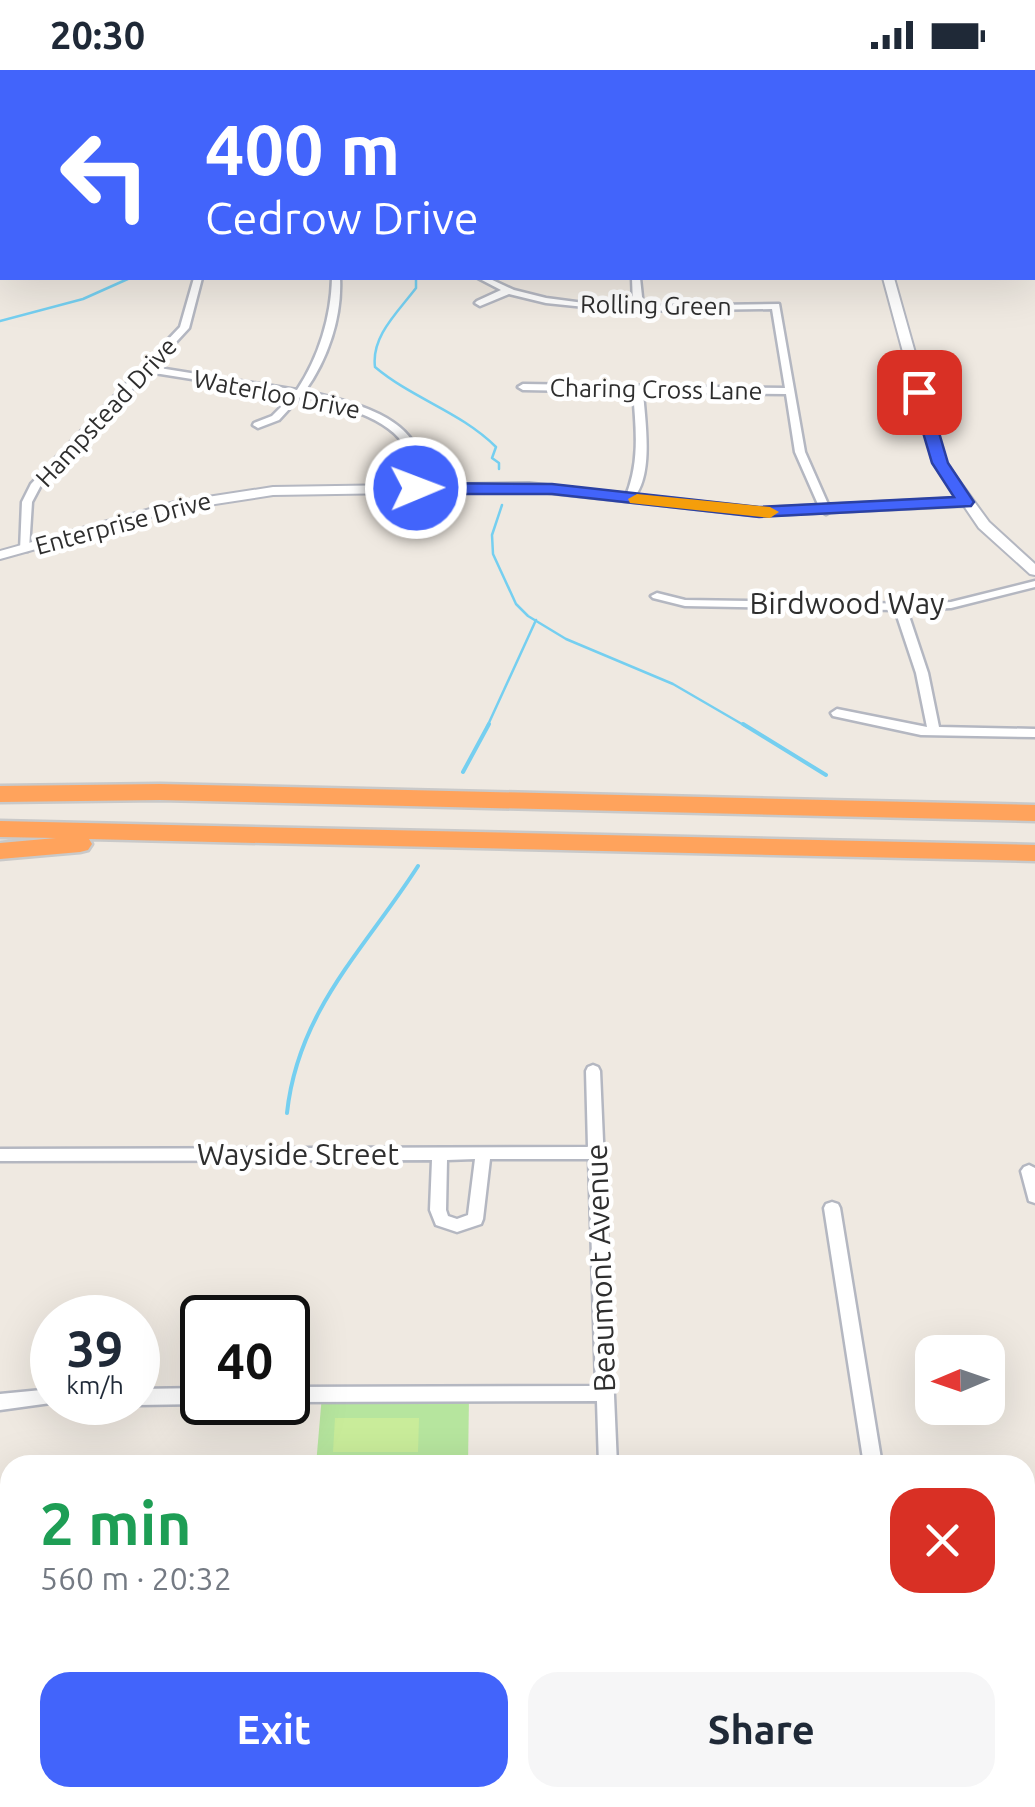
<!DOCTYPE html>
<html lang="en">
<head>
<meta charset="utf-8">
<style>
	body { margin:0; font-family:Ubuntu,sans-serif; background:#f6f6f7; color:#1f2937; height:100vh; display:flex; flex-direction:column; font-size:38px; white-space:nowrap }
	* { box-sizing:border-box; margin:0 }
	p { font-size:32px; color:#747a83 }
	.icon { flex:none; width:55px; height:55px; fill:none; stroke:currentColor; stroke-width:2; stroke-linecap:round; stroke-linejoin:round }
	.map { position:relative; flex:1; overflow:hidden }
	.side { position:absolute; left:0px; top:1385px; width:1035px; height:352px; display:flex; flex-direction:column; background:#fff; border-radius:30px 30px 0 0; box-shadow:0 10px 40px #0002 }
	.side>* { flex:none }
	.banner { position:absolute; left:0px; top:0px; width:1035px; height:210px; box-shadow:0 10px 40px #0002; background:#4264fb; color:#fff; overflow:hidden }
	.needle { width:65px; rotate:268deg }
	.fabs { position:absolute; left:915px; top:1265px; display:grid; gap:20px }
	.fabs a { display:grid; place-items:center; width:90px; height:90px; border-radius:20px; background:#fff; box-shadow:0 10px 40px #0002; font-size:50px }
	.speed { position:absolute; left:30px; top:1225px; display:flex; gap:20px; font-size:50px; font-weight:700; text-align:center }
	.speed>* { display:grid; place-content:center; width:130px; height:130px; border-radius:50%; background:#fff; box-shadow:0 10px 40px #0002; line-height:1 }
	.speed small { font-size:25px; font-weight:400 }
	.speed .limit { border:5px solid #111; border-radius:15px; background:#fff; color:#111 }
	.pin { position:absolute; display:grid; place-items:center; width:85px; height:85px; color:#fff; margin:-42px; border-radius:20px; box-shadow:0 5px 15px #0006 }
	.me { position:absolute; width:110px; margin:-55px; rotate:89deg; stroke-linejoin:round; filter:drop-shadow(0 0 8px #0008) }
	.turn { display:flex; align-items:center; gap:35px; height:210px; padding:0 40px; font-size:45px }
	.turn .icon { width:130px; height:130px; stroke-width:2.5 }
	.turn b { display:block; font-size:70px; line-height:85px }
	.round { display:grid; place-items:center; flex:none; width:105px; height:105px; border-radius:30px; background:#f6f6f7 }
	.overview { display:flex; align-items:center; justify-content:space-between; height:170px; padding:0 40px }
	h1 { font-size:60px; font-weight:600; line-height:75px; color:#1e9e55 }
	.cta { display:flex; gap:20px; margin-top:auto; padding:20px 40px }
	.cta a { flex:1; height:115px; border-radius:30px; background:#4264fb; color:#fff; font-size:40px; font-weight:600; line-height:115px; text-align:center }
	.cta a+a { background:#f6f6f7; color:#1f2937 }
	.status { display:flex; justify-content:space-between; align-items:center; height:70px; padding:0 50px; background:#fff; direction:ltr }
	.status svg { height:28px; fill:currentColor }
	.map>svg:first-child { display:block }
</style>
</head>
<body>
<div class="status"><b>20:30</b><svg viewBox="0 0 49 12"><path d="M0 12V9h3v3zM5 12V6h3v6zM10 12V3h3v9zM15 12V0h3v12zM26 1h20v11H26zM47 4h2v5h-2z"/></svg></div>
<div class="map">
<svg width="1035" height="1737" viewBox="0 0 1035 1737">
	<rect width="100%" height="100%" fill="#efe9e1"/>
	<path fill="#b6e59e" d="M322 1325 469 1327 468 1395H316Z"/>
	<path fill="#c9ec9a" d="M335 1348H419L418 1382H333Z"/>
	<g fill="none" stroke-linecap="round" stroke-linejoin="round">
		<path stroke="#75cff0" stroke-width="2.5" d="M197 0 201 2
			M416 208V218C398 242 371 266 375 297 413 329 461 342 496 377L492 388 499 393V399
			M0 251 83 229 130 208
			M502 435 492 465 493 484 516 534 528 546 566 569 673 614 747 657
			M487 657 536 550"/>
		<path stroke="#75cff0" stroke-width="4" d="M743 654 826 705
			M463 702 489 654
			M287 1043C298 940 365 879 418 796"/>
		<defs>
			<path id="minor" d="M46 0H54L52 2H46Z
				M168 0H176L177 2H170Z
				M301 0H309V2H302Z
				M397 0H432L435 2H405Z
				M517 0H525L523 2H516Z
				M696 0H707L710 2H700Z
				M0 73H2V77H0Z
				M0 89H2V98H0Z
				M0 149 2 150V154L0 155Z
				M1032 196H1035V202H1032Z
				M194 208H202L189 258 153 297 297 320C319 287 331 247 332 208H340C342 247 328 289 305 321 340 329 401 342 416 378 421 391 421 405 421 418L416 421 411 418C410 405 411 391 406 379 392 347 332 333 301 326L279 350 258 358 253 355 254 353 272 346 293 325 148 302 41 415 32 432 29 479 28 481H20L22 432 31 414 180 257Z
				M478 208H488L514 220 546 228 584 233 633 235 632 208H640L643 236 779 234 805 382 831 441 826 444 821 441 795 382 786 324 643 322C645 351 655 411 630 431L625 428C640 393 636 359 633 322L523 320 518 317 523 314 785 318 772 239 624 241 546 233 509 224 480 236 475 233 477 231 501 220Z
				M1035 511V517L951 538 907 540 928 603 939 657 1035 659V667L921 665 833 646 831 643 837 639 927 657 916 603 895 540 685 536 653 528 651 526 657 523 685 530 922 534 951 532Z
				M593 995 598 997 600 1001 617 1395H599L597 1331 288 1332V1317L596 1316 589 1089H490L483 1149 481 1154 457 1162 436 1155 430 1140 432 1090 0 1091V1079L588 1077 586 1001 588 997ZM475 1089 468 1145 457 1149 448 1146 446 1140 447 1090Z
				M1029 1095 1035 1098V1133L1029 1131 1021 1101 1024 1097Z
				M832 1132 838 1134 840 1138 882 1395H864L824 1138 826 1134Z
				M202 1318V1332H205L202 1334 138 1335 132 1332H138V1319Z
				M52 1319V1332H58L0 1340V1324Z
				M0 1560H10V1578H0Z
				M902 1728H922L924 1737H904Z"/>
			<path id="tertiary" d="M821 0H832L834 2H823Z
				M883 208H894L946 393 989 452 1035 494V505L1030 504 979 458 964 436 759 446 529 421 273 425 176 440 0 489V481L175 432 273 417 529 413 759 438 958 428 933 393Z
				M1035 1448V1470L1025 1471V1449Z
				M0 1660 10 1663V1689L0 1684Z
				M103 1728H143L148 1737H107Z"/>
			<path id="motorway" d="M160 714 1035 735V751L160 730 0 732V716Z
				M0 751 1035 775V791L89 769 92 774 88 780 80 782 0 789V773L56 768 0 767Z"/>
		</defs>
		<use href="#minor" stroke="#b4b7c1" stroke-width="5"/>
		<use href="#tertiary" stroke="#b4b7c1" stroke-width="4"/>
		<use href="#motorway" stroke="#c9c9c9" stroke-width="5"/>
		<use href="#minor" fill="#fff" fill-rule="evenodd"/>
		<use href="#tertiary" fill="#fff" fill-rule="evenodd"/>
		<use href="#motorway" fill="#ffa35c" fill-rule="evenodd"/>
	</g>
	<path fill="#4264fb" stroke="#2b41a3" stroke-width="2.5" d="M919 318 927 322 948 393 974 432 971 436 759 447 552 424H416L408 418 416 413 552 414 759 437 954 427 932 393 911 322Z"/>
	<path fill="#f59e0b" d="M637 424 770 437 779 442 770 448 630 433 628 429Z"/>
	<g text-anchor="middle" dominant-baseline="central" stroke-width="9" stroke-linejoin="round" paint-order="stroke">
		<g font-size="25" fill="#2e2e2e" stroke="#fff">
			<text transform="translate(656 235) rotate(1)">Rolling Green</text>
			<text transform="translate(656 319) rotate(1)">Charing Cross Lane</text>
			<text transform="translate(277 324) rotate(11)">Waterloo Drive</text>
			<text transform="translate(106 342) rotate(-47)">Hampstead Drive</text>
			<text transform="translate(123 453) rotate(-15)">Enterprise Drive</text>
		</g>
		<g font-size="30" fill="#2e2e2e" stroke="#fff">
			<text x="847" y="533">Birdwood Way</text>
			<text x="298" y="1084">Wayside Street</text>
			<text transform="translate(600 1198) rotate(-92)">Beaumont Avenue</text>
		</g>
	</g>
</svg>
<div class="fabs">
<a><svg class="needle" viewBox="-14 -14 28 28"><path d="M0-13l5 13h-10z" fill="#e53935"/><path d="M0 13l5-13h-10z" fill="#747a83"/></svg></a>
</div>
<div class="speed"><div>39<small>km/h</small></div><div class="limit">40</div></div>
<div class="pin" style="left:919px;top:322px;background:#d93025"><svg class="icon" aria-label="arrive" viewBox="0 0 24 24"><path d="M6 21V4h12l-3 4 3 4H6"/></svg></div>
<svg class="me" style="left:416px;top:418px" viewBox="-20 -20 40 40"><circle r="17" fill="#4264fb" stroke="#fff" stroke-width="3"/><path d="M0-11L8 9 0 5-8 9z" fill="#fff"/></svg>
<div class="banner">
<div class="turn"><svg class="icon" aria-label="left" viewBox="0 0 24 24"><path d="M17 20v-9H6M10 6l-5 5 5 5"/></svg><div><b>400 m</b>Cedrow Drive</div></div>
</div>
<section class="side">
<div class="overview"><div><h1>2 min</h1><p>560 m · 20:32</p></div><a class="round" style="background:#d93025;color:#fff"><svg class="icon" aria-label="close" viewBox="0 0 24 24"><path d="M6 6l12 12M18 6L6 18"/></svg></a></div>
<div class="cta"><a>Exit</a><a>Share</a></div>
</section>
</div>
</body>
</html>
